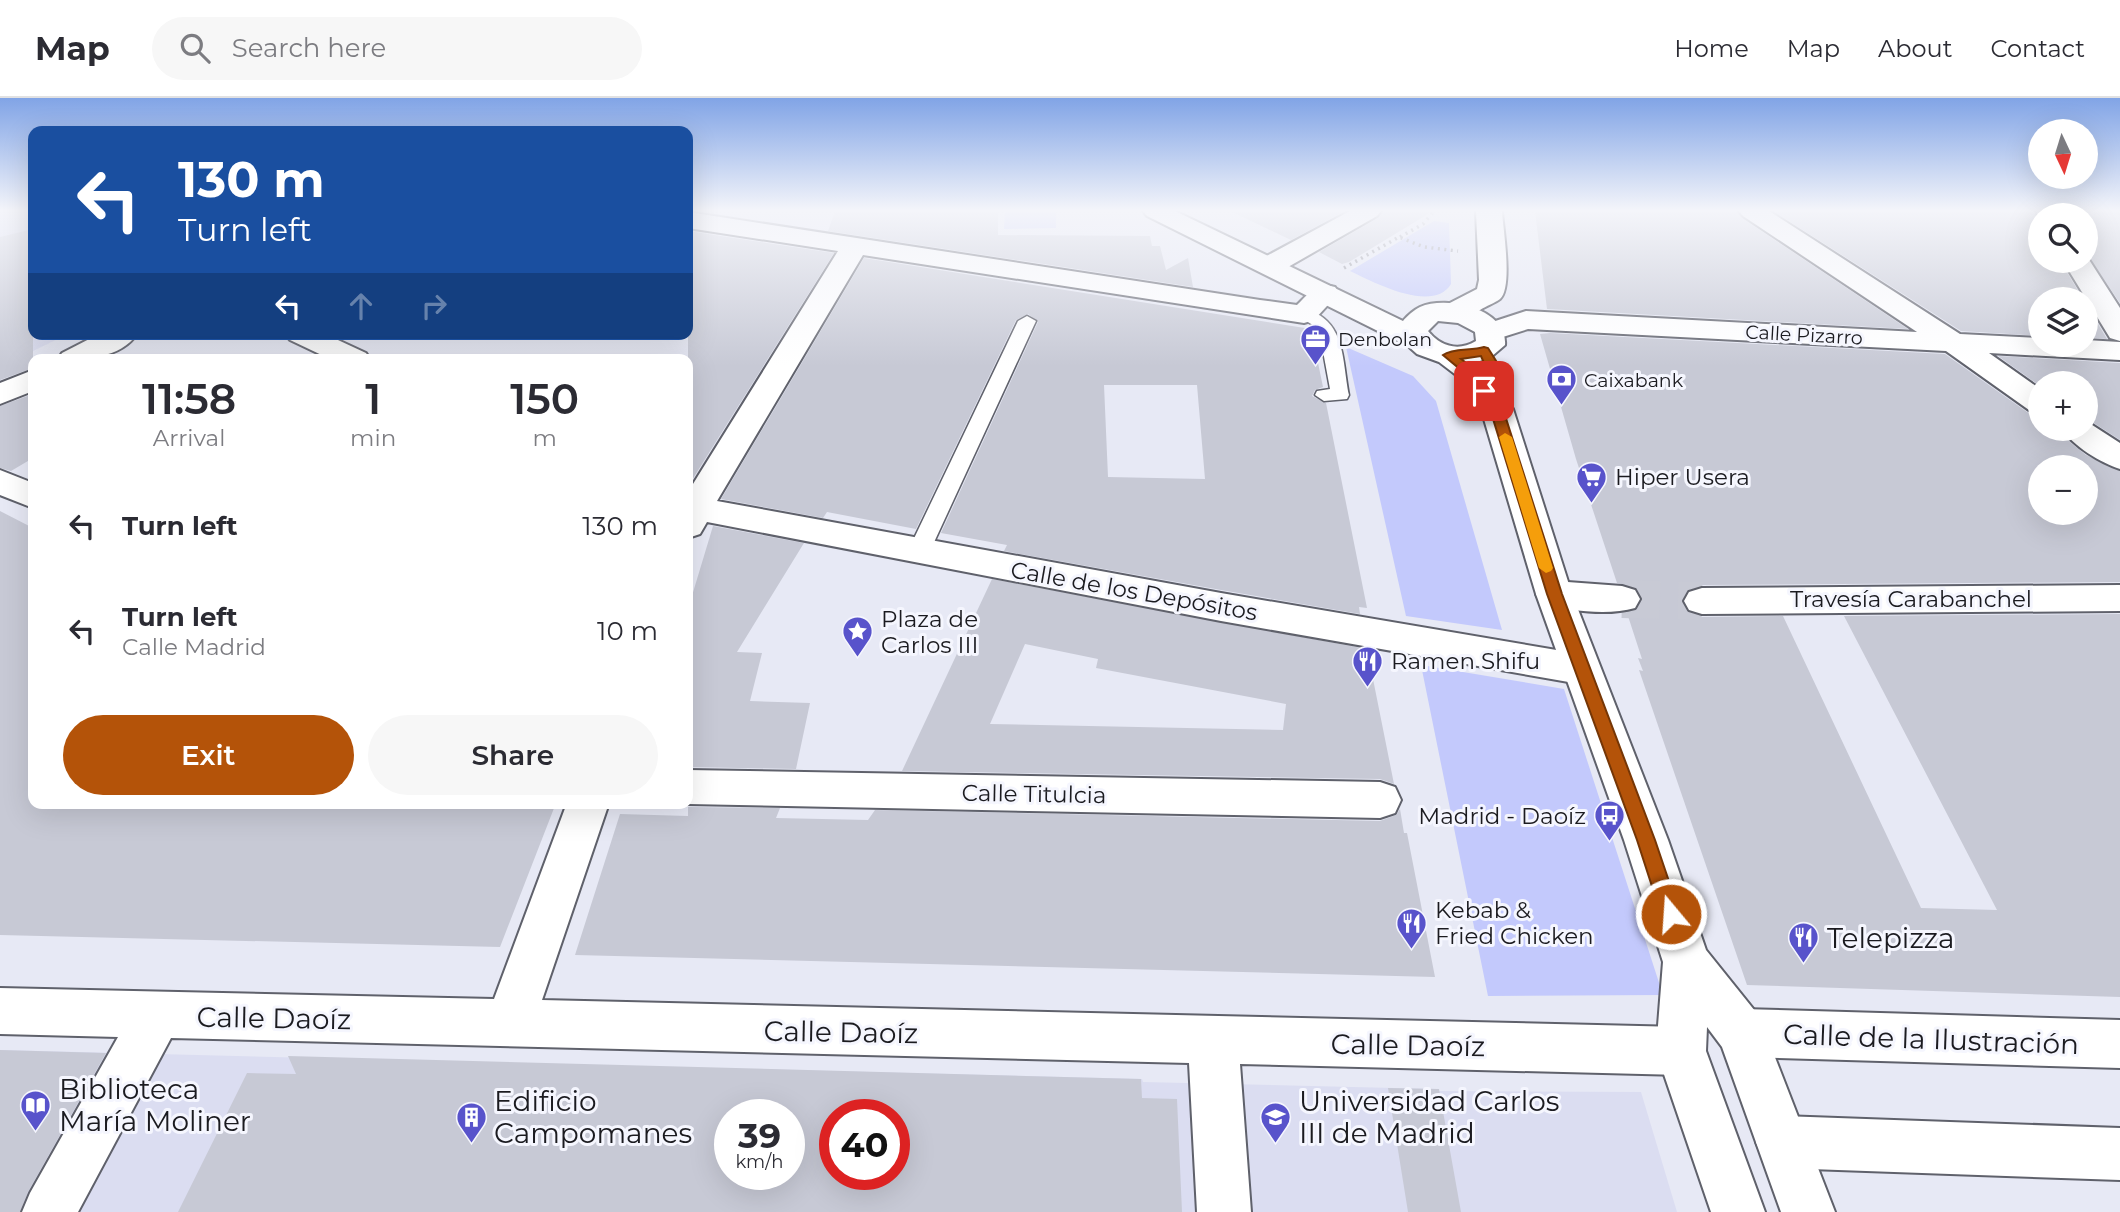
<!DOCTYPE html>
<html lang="en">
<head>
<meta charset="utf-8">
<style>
	body { margin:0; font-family:Montserrat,sans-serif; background:#f7f7f7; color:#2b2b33; height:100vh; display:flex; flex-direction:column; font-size:26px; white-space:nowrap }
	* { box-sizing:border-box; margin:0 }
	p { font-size:23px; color:#7c7c81 }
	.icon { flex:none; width:38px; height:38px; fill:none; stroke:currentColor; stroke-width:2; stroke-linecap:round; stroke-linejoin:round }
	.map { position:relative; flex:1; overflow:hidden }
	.drawer { position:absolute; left:28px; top:256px; width:665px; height:455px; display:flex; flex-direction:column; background:#fff; border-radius:14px; box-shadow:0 7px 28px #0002 }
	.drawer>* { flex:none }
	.hud { position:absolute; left:28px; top:28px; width:665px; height:214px; border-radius:14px; box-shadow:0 7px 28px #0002; background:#1a4fa0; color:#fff; overflow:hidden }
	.needle { width:46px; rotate:176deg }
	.buttons { position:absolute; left:2028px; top:21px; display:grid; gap:14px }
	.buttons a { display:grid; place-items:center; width:70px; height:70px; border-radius:50%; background:#fff; box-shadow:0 7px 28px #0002; font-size:35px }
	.speed { position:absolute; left:714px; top:1001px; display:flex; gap:14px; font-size:35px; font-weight:700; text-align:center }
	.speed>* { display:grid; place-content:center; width:91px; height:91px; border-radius:50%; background:#fff; box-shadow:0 7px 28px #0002; line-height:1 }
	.speed small { font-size:18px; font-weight:400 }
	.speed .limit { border:10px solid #d22; background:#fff; color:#111 }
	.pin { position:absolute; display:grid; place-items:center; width:60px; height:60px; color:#fff; margin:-30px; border-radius:14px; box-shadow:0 4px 10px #0006 }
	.me { position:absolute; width:77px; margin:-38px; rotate:342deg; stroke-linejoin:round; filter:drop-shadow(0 0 5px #0008) }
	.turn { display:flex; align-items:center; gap:24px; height:147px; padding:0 35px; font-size:32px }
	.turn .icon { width:91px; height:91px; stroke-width:2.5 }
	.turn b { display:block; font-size:49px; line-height:60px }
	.lanes { display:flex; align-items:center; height:66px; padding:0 35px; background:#0003; justify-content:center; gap:35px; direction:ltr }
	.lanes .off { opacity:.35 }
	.eta { display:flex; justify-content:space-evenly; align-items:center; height:119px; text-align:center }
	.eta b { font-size:42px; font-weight:600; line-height:49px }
	.action { display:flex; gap:14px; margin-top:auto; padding:14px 35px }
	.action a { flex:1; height:80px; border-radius:42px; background:#b45309; color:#fff; font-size:28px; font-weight:600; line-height:80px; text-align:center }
	.action a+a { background:#f7f7f7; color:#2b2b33 }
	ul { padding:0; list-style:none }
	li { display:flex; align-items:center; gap:21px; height:105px; padding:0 35px }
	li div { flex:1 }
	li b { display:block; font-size:26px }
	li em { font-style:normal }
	header { display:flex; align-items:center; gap:42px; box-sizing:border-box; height:98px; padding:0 35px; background:#fff; border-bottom:2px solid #e1e1e2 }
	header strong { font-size:33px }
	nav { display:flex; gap:38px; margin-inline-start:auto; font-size:24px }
	.search { width:490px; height:63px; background:#f7f7f7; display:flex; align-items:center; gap:18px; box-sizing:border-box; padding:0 24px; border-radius:38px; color:#7c7c81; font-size:26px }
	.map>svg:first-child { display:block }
</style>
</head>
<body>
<header>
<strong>Map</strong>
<div class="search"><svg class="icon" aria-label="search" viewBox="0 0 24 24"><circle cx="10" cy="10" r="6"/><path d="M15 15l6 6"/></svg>Search here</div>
<nav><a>Home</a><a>Map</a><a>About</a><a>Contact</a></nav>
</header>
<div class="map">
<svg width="2120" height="1114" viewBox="0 0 2120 1114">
	<rect width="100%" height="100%" fill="#e7e9f5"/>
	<path fill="#dbddf1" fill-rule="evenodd" d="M0 113H33V236H68L0 269Z
		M0 952 1142 981 1143 984 1435 991 1439 993 1641 994 1677 1114H0ZM730 1017H789V1076H730ZM835 1017H894V1076H835Z"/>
	<path fill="#c3c9fc" d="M1005 113H1056V130L1004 131Z
		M1434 123 1449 125 1451 186C1433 216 1373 184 1350 173Z
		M1346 249 1413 278 1436 303 1502 532 1406 518Z
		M1421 567 1564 591 1663 897 1488 898Z"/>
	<path fill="#c7c9d5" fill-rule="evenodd" d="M835 113H998V137L1150 138 1152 148H1160L1166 172 1188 160 1193 189 828 133Z
		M1230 113H1345L1291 142Z
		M1384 113H1433L1349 164 1342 166 1319 154 1378 120Z
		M1535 113H1737L1742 120 1908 231 1547 211Z
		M1773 113H2033L2040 123V163H2060L2083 201H2040V238L1961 233Z
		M2065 113H2120V205L2086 155V117H2067Z
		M33 131V270L0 282V139Z
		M688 133 834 155 692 382 688 380Z
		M864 160 1311 231 1323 289 1315 292 1312 298 1326 305 1367 510 1359 509 1360 516 1221 492 1004 453 1007 447 941 435 1038 224 1028 216 1016 222 916 431 827 414 823 420 721 401ZM1104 287H1197L1205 381 1108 379Z
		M2086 206 2107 241 2086 239Z
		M1550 235 1945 256 2027 314 2040 317V331H2059L2071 345 2086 357 2120 373V484L1702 487 1688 491 1682 502 1687 513 1701 519 1783 518 1921 810 1997 812 1844 518 2120 516V899L1747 887 1639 572 1643 573 1638 560 1642 561 1627 515 1637 511 1642 500 1636 489 1617 485 1576 361 1540 236ZM2040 369H2086V415H2040Z
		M1998 258 2120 265V342L2086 320V285H2040V288Z
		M33 296V360L11 373 0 370V308Z
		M0 413 33 430V705H556L500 849 0 837Z
		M713 428 804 445 737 554 762 555 750 603 810 605 796 671 688 669V511Z
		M992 481 1367 551 1394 686 1380 681 902 673ZM1025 546 1098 561 1096 570 1286 606 1283 632 990 626Z
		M688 709 780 710 776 720 868 722 875 712 1380 723 1396 717 1400 711 1404 735H1407L1435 879 575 857 620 716 688 718Z
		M0 952 106 955 28 1094 20 1114H0Z
		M288 958 1141 981 1142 1000 1177 1001 1182 1114H178L247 975 296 976ZM730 1017H789V1076H730ZM835 1017H894V1076H835Z
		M1388 990 1439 991 1461 1114H1408Z"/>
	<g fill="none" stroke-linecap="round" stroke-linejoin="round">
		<path stroke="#c8cad5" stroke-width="38" stroke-dasharray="38 18" stroke-linecap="butt" d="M1622 501 1702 503"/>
		<defs>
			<path id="lane" d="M1304 211C1346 221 1342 262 1349 297L1347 301 1324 303 1315 297 1317 293 1330 291 1320 237 1316 229 1295 216Z
				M1027 218 1036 223 930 453 926 458 919 460 912 458 908 453 1018 223Z"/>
			<path id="street" d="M1350 113H1381L1377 118 1281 173 1271 175 1261 173 1257 167 1261 161Z
				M1476 113H1502C1503 131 1513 189 1500 201 1495 205 1486 208 1480 212 1467 218 1459 224 1444 220L1440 214 1444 208 1477 191 1479 182Z
				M1739 113H1769L1960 236 2040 240V247H2086V242L2120 244V262L1989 255 2040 291V315L2029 312 1946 253 1528 231 1490 243 1480 240 1475 234 1480 228 1526 213 1917 234 1743 118Z
				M2036 113H2062L2064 117H2040V121Z
				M688 114 1260 202 1297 207C1310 194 1317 184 1335 189L1339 195 1314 222 1304 225 863 157 717 403 1221 495 1580 556 1594 561 1599 571 1594 581 1580 586 1221 523 707 424 700 436 688 440V394L838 153 688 130Z
				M2086 157 2120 210V243L2110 240 2063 163H2086Z
				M99 236H137C120 261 85 261 58 261L62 255Z
				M285 236H325L366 255 370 261H330L290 242Z
				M33 272V293L0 306V285Z
				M2086 323 2120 345V371C2101 365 2073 348 2062 331H2086Z
				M0 372 33 385V410L0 397Z
				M1554 483 1622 488 1635 492 1640 501 1635 510C1608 518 1568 513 1541 505L1536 496 1541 487Z
				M2120 487V513L1702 516 1689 512 1684 503 1689 494 1702 490Z
				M688 672 1380 684 1395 689 1401 702 1395 715 1380 720 688 706 684 705H688Z
				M567 705H609L542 902 1681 929 1699 936 1706 953 1699 970 1681 977 1240 966 1251 1114H1197L1189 965 171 940 78 1114H22L30 1095 118 939 0 936V890L494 901Z
				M1742 911 2120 922V970L1742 959 1725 952 1717 935 1725 918Z
				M1782 1018 2120 1030V1082L1782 1070 1764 1062 1756 1044 1764 1026Z"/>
			<path id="secondary" d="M1143 113H1175L1403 223C1407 218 1414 212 1420 209 1447 197 1508 211 1505 247L1491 259 1477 264 1513 311 1572 496 1668 742 1706 852 1759 918 1835 1114H1781L1722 949 1707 929 1706 953 1765 1114H1711L1656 953 1663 864 1624 742 1536 496 1481 311 1460 280 1439 264 1417 256 1408 248 1147 118ZM1438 223 1458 225 1475 234 1476 243C1458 254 1440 248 1428 233Z"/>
		</defs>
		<use href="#lane" stroke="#5f616b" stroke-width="3"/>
		<use href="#street" stroke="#5f616b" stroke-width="4"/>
		<use href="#secondary" stroke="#5f616b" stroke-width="4"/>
		<path stroke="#92939d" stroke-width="3.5" stroke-dasharray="2 4.5" stroke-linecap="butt" d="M1400 139 1423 126 1434 113
			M1344 170 1399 139 1424 149 1458 153"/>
		<use href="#lane" fill="#fff" fill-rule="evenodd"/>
		<use href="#street" fill="#fff" fill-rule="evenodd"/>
		<use href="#secondary" fill="#fff" fill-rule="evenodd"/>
	</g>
	<linearGradient id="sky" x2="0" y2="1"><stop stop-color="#81a4e6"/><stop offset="0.42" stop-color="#f4f5fa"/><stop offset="1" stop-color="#f4f5fa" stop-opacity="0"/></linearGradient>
	<rect width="2120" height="268" fill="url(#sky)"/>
	<path fill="#b45309" stroke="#753606" stroke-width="2" d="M1484 249 1488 250 1498 266 1511 297 1503 311 1562 496 1655 742 1680 816 1677 822 1671 824 1664 822 1661 816 1637 742 1547 496 1490 311 1498 297 1481 258 1461 261 1476 272 1490 293 1484 296 1479 295 1467 277 1443 257C1453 250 1471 253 1484 249Z"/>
	<path fill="#f59e0b" d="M1505 335 1512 339 1553 470 1551 473 1546 475 1539 470 1499 339Z"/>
	<defs>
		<symbol id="office-pin" viewBox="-11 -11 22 30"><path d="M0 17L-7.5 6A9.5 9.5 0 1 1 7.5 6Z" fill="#5853cb" stroke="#f5f6fe"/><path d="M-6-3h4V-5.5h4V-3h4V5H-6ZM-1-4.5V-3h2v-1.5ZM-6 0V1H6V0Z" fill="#fff"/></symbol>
		<symbol id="bank-pin" viewBox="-11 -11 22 30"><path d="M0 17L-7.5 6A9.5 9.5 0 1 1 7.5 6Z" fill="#5853cb" stroke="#f5f6fe"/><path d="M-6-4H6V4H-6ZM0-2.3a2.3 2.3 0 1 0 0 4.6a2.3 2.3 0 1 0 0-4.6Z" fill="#fff"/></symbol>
		<symbol id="supermarket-pin" viewBox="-11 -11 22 30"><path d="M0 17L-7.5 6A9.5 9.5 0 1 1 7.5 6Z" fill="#5853cb" stroke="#f5f6fe"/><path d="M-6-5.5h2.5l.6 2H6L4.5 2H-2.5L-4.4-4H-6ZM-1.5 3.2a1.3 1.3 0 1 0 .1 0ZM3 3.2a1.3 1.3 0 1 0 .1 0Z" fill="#fff"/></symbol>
		<symbol id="sight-pin" viewBox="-11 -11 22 30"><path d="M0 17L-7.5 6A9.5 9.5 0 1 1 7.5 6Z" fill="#5853cb" stroke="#f5f6fe"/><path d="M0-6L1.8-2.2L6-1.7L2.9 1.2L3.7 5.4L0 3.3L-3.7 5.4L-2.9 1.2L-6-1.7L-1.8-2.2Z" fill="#fff"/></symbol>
		<symbol id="restaurant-pin" viewBox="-11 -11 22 30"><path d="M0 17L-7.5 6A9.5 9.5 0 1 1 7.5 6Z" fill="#5853cb" stroke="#f5f6fe"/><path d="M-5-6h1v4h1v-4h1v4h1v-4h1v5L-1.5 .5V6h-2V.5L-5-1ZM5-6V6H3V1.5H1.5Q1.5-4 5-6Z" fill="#fff"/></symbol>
		<symbol id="bus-pin" viewBox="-11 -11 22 30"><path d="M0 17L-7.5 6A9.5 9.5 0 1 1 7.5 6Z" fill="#5853cb" stroke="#f5f6fe"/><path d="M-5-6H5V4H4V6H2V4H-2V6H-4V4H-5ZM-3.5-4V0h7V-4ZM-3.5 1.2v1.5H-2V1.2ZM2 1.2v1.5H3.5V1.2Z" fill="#fff"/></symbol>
		<symbol id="library-pin" viewBox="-11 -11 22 30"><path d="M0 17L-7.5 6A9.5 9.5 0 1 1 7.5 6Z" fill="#5853cb" stroke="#f5f6fe"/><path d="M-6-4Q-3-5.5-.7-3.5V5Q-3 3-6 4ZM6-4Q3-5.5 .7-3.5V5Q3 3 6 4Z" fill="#fff"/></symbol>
		<symbol id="building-pin" viewBox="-11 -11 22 30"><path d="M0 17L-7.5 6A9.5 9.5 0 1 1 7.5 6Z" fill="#5853cb" stroke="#f5f6fe"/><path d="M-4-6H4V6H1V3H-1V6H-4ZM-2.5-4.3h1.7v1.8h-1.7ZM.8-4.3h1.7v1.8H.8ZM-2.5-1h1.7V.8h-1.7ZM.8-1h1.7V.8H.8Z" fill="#fff"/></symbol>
		<symbol id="university-pin" viewBox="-11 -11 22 30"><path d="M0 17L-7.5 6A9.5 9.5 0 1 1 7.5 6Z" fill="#5853cb" stroke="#f5f6fe"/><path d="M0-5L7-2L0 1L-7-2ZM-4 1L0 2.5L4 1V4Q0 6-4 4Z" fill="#fff"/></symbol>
	</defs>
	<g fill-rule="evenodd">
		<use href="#office-pin" x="1298" y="224" width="35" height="47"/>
		<use href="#bank-pin" x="1544" y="264" width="35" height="47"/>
		<use href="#supermarket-pin" x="1574" y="362" width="35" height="47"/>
		<use href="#sight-pin" x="840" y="516" width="35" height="47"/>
		<use href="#restaurant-pin" x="1350" y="546" width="35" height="47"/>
		<use href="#bus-pin" x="1592" y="700" width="35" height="47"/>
		<use href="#restaurant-pin" x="1394" y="808" width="35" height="47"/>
		<use href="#restaurant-pin" x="1786" y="822" width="35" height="47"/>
		<use href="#library-pin" x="18" y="990" width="35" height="47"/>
		<use href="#building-pin" x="454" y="1002" width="35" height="47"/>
		<use href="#university-pin" x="1258" y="1002" width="35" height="47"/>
	</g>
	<g text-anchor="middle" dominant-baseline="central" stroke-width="6" stroke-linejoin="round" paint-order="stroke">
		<g font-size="19" fill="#1b1b20" stroke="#f5f6fe">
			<text transform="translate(1804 237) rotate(3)">Calle Pizarro</text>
		</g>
		<g font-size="19" fill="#1b1b20" stroke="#f5f6fe" text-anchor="start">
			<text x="1338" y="241">Denbolan</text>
			<text x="1584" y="282">Caixabank</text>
		</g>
		<g font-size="23" fill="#1b1b20" stroke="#f5f6fe" text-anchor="start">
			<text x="1615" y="379">Hiper Usera</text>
			<text x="881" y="521">Plaza de<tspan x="881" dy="26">Carlos III</tspan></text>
			<text x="1391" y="563">Ramen Shifu</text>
			<text x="1586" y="718" text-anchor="end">Madrid - Daoíz</text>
			<text x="1435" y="812">Kebab &amp;<tspan x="1435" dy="26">Fried Chicken</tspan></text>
		</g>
		<g font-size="23" fill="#1b1b20" stroke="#f5f6fe">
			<text transform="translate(1134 493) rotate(10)">Calle de los Depósitos</text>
			<text x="1911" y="501">Travesía Carabanchel</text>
			<text transform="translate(1034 696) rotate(1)">Calle Titulcia</text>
		</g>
		<g font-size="28" fill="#1b1b20" stroke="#f5f6fe" text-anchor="start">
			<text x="1827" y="840">Telepizza</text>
			<text x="59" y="991">Biblioteca<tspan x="59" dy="32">María Moliner</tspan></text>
			<text x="494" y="1003">Edificio<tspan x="494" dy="32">Campomanes</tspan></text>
			<text x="1299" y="1003">Universidad Carlos<tspan x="1299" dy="32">III de Madrid</tspan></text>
		</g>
		<g font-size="28" fill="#1b1b20" stroke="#f5f6fe">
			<text transform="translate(274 920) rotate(1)">Calle Daoíz</text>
			<text transform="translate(841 934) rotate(1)">Calle Daoíz</text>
			<text transform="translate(1931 941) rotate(2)">Calle de la Ilustración</text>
			<text transform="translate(1408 947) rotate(1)">Calle Daoíz</text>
		</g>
	</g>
</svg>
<div class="buttons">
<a><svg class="needle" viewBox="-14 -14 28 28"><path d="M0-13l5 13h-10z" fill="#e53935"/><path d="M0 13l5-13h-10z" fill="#7c7c81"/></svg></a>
<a><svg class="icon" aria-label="search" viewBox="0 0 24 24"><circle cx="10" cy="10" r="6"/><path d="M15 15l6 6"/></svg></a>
<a><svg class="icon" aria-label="layers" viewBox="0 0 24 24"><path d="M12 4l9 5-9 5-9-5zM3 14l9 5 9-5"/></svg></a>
<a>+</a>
<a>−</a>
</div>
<div class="speed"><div>39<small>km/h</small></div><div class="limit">40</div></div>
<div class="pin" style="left:1484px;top:293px;background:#d93025"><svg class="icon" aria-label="arrive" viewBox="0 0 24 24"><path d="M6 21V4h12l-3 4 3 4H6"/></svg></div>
<svg class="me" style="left:1671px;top:816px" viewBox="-20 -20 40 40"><circle r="17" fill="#b45309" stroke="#fff" stroke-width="3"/><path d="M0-11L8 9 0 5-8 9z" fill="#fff"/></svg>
<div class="hud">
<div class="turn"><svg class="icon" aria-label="left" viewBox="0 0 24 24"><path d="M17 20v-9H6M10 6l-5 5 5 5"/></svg><div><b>130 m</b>Turn left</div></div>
<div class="lanes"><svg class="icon" aria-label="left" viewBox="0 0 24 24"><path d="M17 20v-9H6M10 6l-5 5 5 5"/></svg><svg class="icon off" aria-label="ahead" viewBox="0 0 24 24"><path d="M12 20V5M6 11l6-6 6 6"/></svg><svg class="icon off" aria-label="right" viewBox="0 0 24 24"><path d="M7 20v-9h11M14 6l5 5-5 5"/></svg></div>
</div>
<section class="drawer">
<div class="eta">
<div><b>11:58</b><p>Arrival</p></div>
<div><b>1</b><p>min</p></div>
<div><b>150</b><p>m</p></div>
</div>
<ul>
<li><svg class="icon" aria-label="left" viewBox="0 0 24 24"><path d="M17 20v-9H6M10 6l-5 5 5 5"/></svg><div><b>Turn left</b></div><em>130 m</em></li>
<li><svg class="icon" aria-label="left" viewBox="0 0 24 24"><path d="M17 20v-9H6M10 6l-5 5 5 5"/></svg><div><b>Turn left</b><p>Calle Madrid</p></div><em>10 m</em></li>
</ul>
<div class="action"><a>Exit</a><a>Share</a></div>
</section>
</div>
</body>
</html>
